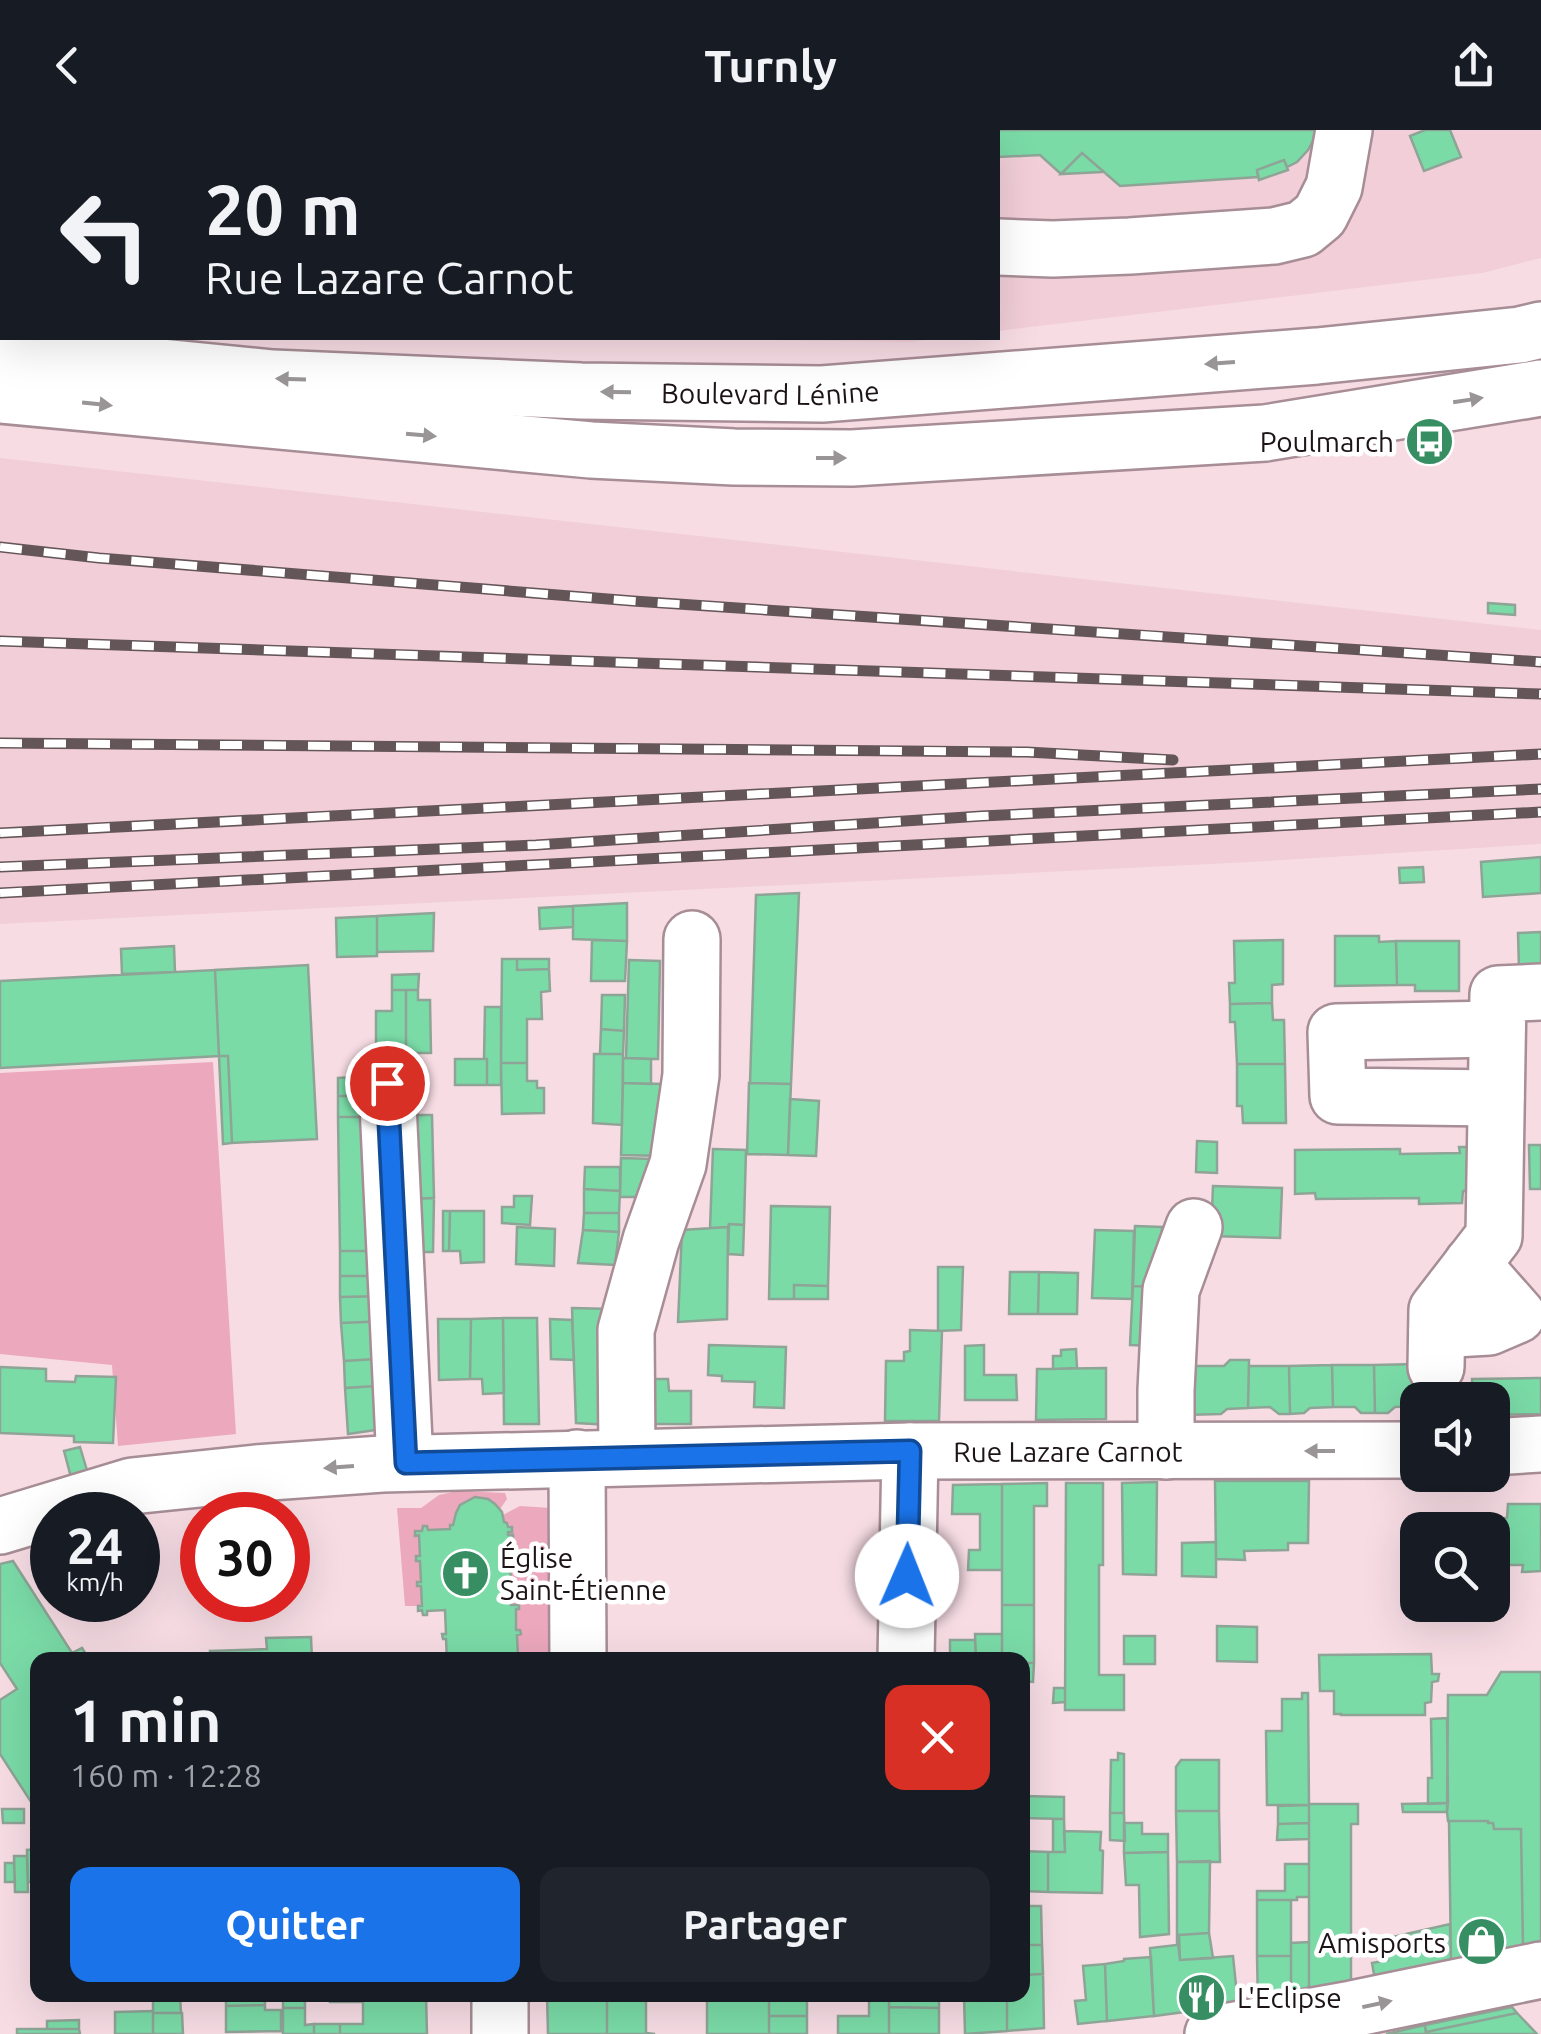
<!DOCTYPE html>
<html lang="fr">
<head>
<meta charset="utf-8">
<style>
	body { margin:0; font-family:Ubuntu,sans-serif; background:#20242c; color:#f1f3f6; height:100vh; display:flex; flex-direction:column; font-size:38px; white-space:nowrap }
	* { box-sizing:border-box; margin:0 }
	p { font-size:32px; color:#9ea1a6 }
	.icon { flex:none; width:55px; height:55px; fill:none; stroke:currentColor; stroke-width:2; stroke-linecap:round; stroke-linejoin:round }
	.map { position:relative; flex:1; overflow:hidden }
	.drawer { position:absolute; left:30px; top:1522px; width:1000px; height:350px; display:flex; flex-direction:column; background:#171b24; border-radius:20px; box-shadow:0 10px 40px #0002 }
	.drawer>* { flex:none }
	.banner { position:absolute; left:0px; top:0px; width:1000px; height:210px; box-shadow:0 10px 40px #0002; background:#171b24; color:#f1f3f6; overflow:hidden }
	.buttons { position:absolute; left:1400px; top:1252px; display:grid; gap:20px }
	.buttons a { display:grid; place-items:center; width:110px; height:110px; border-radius:20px; background:#171b24; box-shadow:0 10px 40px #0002; font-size:50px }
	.speed { position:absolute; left:30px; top:1362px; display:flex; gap:20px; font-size:50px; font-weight:700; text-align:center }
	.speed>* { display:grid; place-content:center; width:130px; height:130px; border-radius:50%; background:#171b24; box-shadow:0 10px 40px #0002; line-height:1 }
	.speed small { font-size:25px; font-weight:400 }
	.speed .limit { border:15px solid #d22; background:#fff; color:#111 }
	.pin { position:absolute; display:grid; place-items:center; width:85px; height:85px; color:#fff; margin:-42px; border:5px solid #fff; border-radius:50%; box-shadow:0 2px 10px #0007 }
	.me { position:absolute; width:110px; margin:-55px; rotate:1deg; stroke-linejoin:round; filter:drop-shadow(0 0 8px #0008) }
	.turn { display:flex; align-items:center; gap:35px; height:210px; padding:0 40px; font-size:45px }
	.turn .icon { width:130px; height:130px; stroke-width:2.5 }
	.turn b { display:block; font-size:70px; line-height:85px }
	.round { display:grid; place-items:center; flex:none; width:105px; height:105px; border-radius:20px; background:#20242c }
	.overview { display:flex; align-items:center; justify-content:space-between; height:170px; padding:0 40px }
	h1 { font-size:60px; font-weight:600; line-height:75px }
	.button { display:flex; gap:20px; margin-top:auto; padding:20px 40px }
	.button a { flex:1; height:115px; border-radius:20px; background:#1a73e8; color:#fff; font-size:40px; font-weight:600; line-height:115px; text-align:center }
	.button a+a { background:#20242c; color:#f1f3f6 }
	header { display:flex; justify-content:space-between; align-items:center; height:130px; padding:0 40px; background:#171b24; font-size:45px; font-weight:600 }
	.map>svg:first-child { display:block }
</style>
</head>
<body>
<header><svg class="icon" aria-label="back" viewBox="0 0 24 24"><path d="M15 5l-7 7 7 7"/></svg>Turnly<svg class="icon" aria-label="share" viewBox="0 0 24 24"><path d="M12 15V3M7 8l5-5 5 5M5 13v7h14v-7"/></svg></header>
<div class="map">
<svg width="1541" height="1904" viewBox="0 0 1541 1904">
	<rect width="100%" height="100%" fill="#f7dce4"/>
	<path fill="#f1ced8" d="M0 0H1541V128L1482 143 998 201V2H2V164L0 163Z
		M624 208H944L911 212Z
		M0 328 1541 500V714L1250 732 0 794Z"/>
	<path fill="#eca8bd" d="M213 932 236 1304 118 1316 112 1235 0 1224V943Z
		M458 1361 505 1363 507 1369 500 1379C479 1359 457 1367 453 1395L450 1396V1399L428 1400 427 1396H423L422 1401H415V1405H419L420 1426H416V1430L420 1431 421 1452 417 1455 421 1456 422 1476H405L397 1378H421L439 1365Z
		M520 1376 551 1378 552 1530H521V1527H518L517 1505 521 1504 520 1500H516V1479H519V1475H511L510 1456H514L515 1453 511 1452 510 1434 513 1433 514 1429 509 1428 508 1410 513 1409 508 1405 512 1397 504 1392 503 1385Z"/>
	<path fill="#7adba7" stroke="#8ea496" stroke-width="2.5" d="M470 0H811V2H470Z
		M994 0H1319L1308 20 1297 32 1287 37 1284 30 1257 40 1258 47 1120 56 1082 23 1061 44 1040 25 998 27V2H995Z
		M1425 0H1450L1461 27 1424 41 1410 6Z
		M1082 23 1104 42 1061 44Z
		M1284 30 1288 40 1259 50 1257 40Z
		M1488 473 1515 475V485L1488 483Z
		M1541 727V763L1483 767 1481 732Z
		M1423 737 1424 752 1400 753 1399 738Z
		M799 763 791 954 750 953 756 765Z
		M627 773V811L573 809V776Z
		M573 776V797L540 799 539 778Z
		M434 783 433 821 377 822V786Z
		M377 786V826L337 827 336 788Z
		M1541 802V838L1519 839 1518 803Z
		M1335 806H1379V812L1396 811 1397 855 1335 856Z
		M592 810 627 811 625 851H591Z
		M1283 810V854L1272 855V873L1230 874 1229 853H1235L1234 811Z
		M1396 811H1459V861H1415V855H1397Z
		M174 816 175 842 122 844 121 819Z
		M502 829H517V840L549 839 550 861 541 862 542 889H527V933H501Z
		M517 829H549V839L517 840Z
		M629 830 660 831 658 929 626 928Z
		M308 835 317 1009 232 1013 228 926H219L215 840Z
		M215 840 219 926 0 938V851Z
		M419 844 418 860H392V845Z
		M392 860H406V923L376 922V881H392Z
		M406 860H418V870H430L431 923H406Z
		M602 865H625L624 901 601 899Z
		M1272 873 1273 890H1284L1285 934H1237L1235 892H1230V874Z
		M485 877H501V955H487V929H484Z
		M601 899 624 901 623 924H600Z
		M594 924H623L622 995 593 993Z
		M219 926H228L232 1013 223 1014Z
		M623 928 651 929V954L623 953Z
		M455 929H487V955H455Z
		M501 933H527V951H537V958H544V983L502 984Z
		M1237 934H1285L1286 993H1243L1242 976H1237Z
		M356 947H368L367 966H338V948Z
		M623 953 663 954 662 1026 621 1025Z
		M749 953 791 954 788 1025 747 1024Z
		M338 966H367L368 987H338Z
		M790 969 819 971 816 1026 788 1025Z
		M410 985H432L434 1068 411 1069Z
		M338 987H370L386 1121H340Z
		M1197 1011 1217 1012V1043L1196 1042Z
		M1529 1015H1541V1059H1530Z
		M1459 1017H1480L1481 1061H1463L1462 1073 1419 1074V1068L1316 1069 1315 1063 1295 1064V1020L1400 1019V1024L1460 1023Z
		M713 1019 746 1020 744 1095 729 1094 728 1097 710 1098Z
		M621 1028 655 1029V1067H620Z
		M585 1037H620V1061L584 1059Z
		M1213 1056 1282 1058 1280 1108 1211 1106Z
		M584 1059 620 1061 619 1083H584Z
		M514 1066H532L530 1095 502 1093V1077H514Z
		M434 1068 433 1122H404L411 1069Z
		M771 1076 830 1077 828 1156 794 1155V1169H769Z
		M443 1081H450L449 1121H443Z
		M450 1081H484V1132L461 1133 460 1121H449Z
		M584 1083H619V1102L583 1100Z
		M729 1094 744 1095 743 1125 728 1124Z
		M1135 1096 1162 1097 1160 1157 1133 1156Z
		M517 1097 555 1099 554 1136 516 1134Z
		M728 1097 727 1189 678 1192 682 1100Z
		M583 1100 619 1102 615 1135 578 1133Z
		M1095 1100 1134 1101 1132 1169 1092 1168Z
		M340 1121H386V1146H340Z
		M938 1137H963L961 1200 938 1201Z
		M1010 1142H1039L1038 1184H1009Z
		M1039 1142 1078 1143 1077 1184H1038Z
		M340 1146H386V1166L340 1167Z
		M794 1155 828 1156V1169H794Z
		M1133 1156 1160 1157 1157 1216 1130 1215Z
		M386 1166 387 1191 341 1193 340 1167Z
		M572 1178 611 1179V1295L576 1293Z
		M503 1188 504 1263 483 1264 482 1249H470L471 1189Z
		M503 1188H537L539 1294H504Z
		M438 1189H471L470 1249 439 1250Z
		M550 1189 572 1190 574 1230 551 1229Z
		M387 1191 392 1228 344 1231 341 1193Z
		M910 1200 942 1201 939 1291H885L886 1231H904V1222L910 1221Z
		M709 1215 786 1217 784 1278 754 1277 755 1252 722 1251V1246L708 1245Z
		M984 1215V1245H1016L1017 1270H965V1216Z
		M1076 1219 1077 1238 1053 1239V1226H1061V1220Z
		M392 1228 393 1255 345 1258 344 1231Z
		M1230 1230H1249L1248 1278 1227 1279 1221 1284 1184 1285V1236H1224Z
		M1417 1234 1418 1276 1395 1277 1388 1283H1375L1374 1235Z
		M1332 1235 1333 1277 1310 1278 1304 1283 1290 1284 1289 1236Z
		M1332 1235H1374L1375 1283H1361L1355 1277H1333Z
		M1249 1236H1289L1290 1284H1279L1270 1277 1248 1278Z
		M0 1237 46 1239V1251L75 1252 76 1246 116 1247 113 1313 74 1312V1306L0 1303Z
		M1106 1238V1289L1036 1290 1037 1239Z
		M1537 1248H1541V1284L1492 1285V1270H1473L1472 1249Z
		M645 1249H668L669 1261H691V1294H645Z
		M393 1255 396 1297 348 1304 345 1258Z
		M80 1317 89 1347 72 1351 64 1321Z
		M1215 1351H1309L1308 1413H1288V1420L1244 1421 1245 1430 1216 1429Z
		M1157 1352 1156 1445 1123 1444 1122 1353Z
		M1047 1353V1376H1034V1475H1002V1354Z
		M1066 1353H1103V1435H1099V1545H1124V1580H1065Z
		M1002 1354V1440H968L969 1420H980V1384H952L953 1355Z
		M475 1367 488 1369 495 1374 502 1382 504 1392 507 1393 508 1397H512V1402H508V1405H513V1410H508L509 1428H514L513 1433 510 1434 511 1452H515L514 1457 510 1456 511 1475H519V1479H516V1500H520L521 1504 517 1505 518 1527H521V1530H447L446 1509H443L442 1504H446L445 1480 427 1481V1485H423L422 1480 418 1481V1476H422L421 1456H417V1452H421L420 1431H416V1426H420L419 1405 415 1406V1401H422L423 1396H427L428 1400 450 1399V1395H453L456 1383 460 1375Z
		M1508 1374H1541V1441L1522 1442 1523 1435H1494V1408H1500V1388H1507Z
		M1216 1412V1447L1182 1446V1413Z
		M13 1431 72 1523 82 1518 87 1526 96 1524 107 1530H38V1676L33 1675 0 1624V1570L17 1559 0 1533V1434Z
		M1002 1475H1034V1533H1022V1530H1002Z
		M1217 1496 1257 1497V1532L1217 1531Z
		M975 1504H1002V1529H976Z
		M1124 1506H1155V1534H1124Z
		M311 1507 312 1530H211L210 1521 267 1519 266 1508Z
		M950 1510H975L976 1529H950Z
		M1431 1524 1432 1544H1439L1438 1551 1432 1552 1431 1572 1425 1573V1585H1341V1584H1334V1561H1320L1319 1525Z
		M1022 1533H1034L1033 1552 1022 1551Z
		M1501 1542H1541V1812L1523 1816 1521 1699H1494L1493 1693H1488V1691H1448L1447 1682 1448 1565H1487Z
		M1054 1558H1065V1572L1053 1573Z
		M1302 1563H1308L1309 1675H1267L1266 1601H1282V1569H1302Z
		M1447 1588 1448 1673 1428 1674V1648H1432L1431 1589Z
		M1118 1623 1124 1624V1683H1110L1111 1630H1118Z
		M1181 1630H1219V1681H1176V1637Z
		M1022 1666 1064 1667V1689L1022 1688Z
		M1448 1673 1447 1682H1403L1402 1674Z
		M1309 1674H1358V1694H1351V1855L1309 1862Z
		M1309 1675V1693L1278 1694V1676Z
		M2 1679H24V1693H3Z
		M1176 1681H1219L1220 1732H1177Z
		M1110 1683H1124L1125 1711 1110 1710Z
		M1053 1689H1064L1065 1722H1053Z
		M1449 1691H1488V1693H1493L1494 1699H1521L1523 1816 1451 1831Z
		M1124 1693H1142V1704H1168V1722L1124 1723Z
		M1309 1693V1709L1277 1710 1278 1694Z
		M1064 1701 1101 1702 1100 1720 1103 1721 1102 1763 1048 1762V1722H1065Z
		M38 1719V1752H28L27 1720Z
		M1022 1721 1048 1722V1762L1022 1761Z
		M1168 1722 1169 1804 1140 1807 1139 1755H1126L1124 1723Z
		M14 1726H27L28 1762H15Z
		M1210 1731 1209 1803 1177 1805V1732Z
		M5 1733H14L15 1752H5Z
		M1285 1734H1309V1767H1297V1770H1257V1761H1285Z
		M1257 1770H1291V1826H1257Z
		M1022 1776H1041L1042 1815H1022Z
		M1450 1794 1451 1831 1375 1850 1372 1833 1388 1830 1384 1809Z
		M1209 1803 1213 1828 1180 1830 1179 1805Z
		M1177 1805 1180 1830 1233 1826 1238 1875 1154 1886 1150 1818 1177 1815Z
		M1309 1812V1862L1291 1866V1813Z
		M1022 1815H1042L1043 1844 1022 1845Z
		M1257 1826H1291V1866L1258 1873Z
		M1151 1827 1154 1886 1107 1891 1105 1834 1124 1831V1829Z
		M1105 1834 1107 1891 1078 1894 1075 1871 1086 1870 1083 1836Z
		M1043 1844 1044 1898 1007 1901V1865H1022V1845Z
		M153 1865H180L181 1883H153Z
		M226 1865H265V1875L226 1876Z
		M283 1865H305V1878H283Z
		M330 1865H426L427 1904H340V1894H363V1872H330Z
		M547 1865H607V1904H548Z
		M607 1865H646V1903L655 1904H607Z
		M707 1865H769V1904H707Z
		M769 1865H807V1886H769Z
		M889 1865H939V1878L889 1877Z
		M964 1865H1007V1901L965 1904Z
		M869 1869H889V1904H838V1886H869Z
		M265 1875V1880H281V1901L226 1902V1876Z
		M889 1877 939 1878V1904H889Z
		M1512 1877 1517 1883 1426 1902 1425 1895Z
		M283 1878H305V1895L314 1894V1904H283Z
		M153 1881V1904H115V1882Z
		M153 1883H182L183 1904H153Z
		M1517 1883 1537 1904H1426V1902Z
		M769 1886H807V1904H769Z
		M79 1890V1899H47V1891Z
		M314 1894H340V1904H314Z
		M1425 1895 1426 1904H1386Z
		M17 1899H79L80 1904H17Z"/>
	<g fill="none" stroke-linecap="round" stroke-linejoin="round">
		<defs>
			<g id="minor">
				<path d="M917 2V0"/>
				<path d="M0 50 2 35"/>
				<path d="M998 117 1053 119 1130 116 1274 106 1303 99 1320 85 1334 57 1344 0"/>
				<path d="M387 953 405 1333"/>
				<path d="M1496 968 1338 966 1336 902 1497 899"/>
				<path d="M1437 1200 1489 1197 1517 1185 1472 1134"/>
				<path d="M1436 1237 1437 1180 1494 1106 1498 864 1541 862"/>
				<path d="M1492 1317 1541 1314"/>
				<path d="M1166 1321V1260L1171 1160 1194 1097"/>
				<path d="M627 1327 626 1200 651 1110 678 1034 691 945 692 809"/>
				<path d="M577 1328 578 1530"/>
				<path id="s1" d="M0 1396 132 1356 256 1343 382 1334 910 1321 1418 1320"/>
				<path d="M906 1530 910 1321"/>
				<path d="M500 1865V1904"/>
				<path d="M1213 1904 1352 1879 1541 1840"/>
			</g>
			<g id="major">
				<path id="s2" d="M0 221 273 248 581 261 822 264 1317 226 1520 205 1541 200"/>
				<path d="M0 265 591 320 734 327 852 328 1265 303 1541 258"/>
			</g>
		</defs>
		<use href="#minor" stroke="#a78d95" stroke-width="60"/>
		<use href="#major" stroke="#a78d95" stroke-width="60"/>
		<use href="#minor" stroke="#fff" stroke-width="55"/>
		<use href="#major" stroke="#fff" stroke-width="55"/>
		<defs>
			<path id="rail" d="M0 417 99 428 633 471 1541 532
				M0 511 1541 564
				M0 613 1027 622 1173 630
				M0 703 1541 624
				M0 737 536 715 982 686 1541 659
				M0 763 1541 682"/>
		</defs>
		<use href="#rail" stroke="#645559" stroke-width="11"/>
		<use href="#rail" stroke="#fff" stroke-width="8" stroke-dasharray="22" stroke-linecap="butt"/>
	</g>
	<defs><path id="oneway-solid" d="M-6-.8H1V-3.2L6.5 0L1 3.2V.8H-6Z" transform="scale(2.5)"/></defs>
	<g fill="#999597">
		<use href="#oneway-solid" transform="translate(1220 233) rotate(176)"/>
		<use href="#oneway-solid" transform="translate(291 249) rotate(-178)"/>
		<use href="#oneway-solid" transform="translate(616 262) rotate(-179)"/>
		<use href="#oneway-solid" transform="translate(1468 270) rotate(-9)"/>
		<use href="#oneway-solid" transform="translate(97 274) rotate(6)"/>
		<use href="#oneway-solid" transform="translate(421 305) rotate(5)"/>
		<use href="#oneway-solid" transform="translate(831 328)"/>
		<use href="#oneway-solid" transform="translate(1320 1321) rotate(180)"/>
		<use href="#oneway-solid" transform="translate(339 1337) rotate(176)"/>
		<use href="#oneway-solid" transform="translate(1377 1874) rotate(-12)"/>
	</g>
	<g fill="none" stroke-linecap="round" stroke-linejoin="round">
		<defs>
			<path id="route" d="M387 953 406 1333 910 1321 907 1446"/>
		</defs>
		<use href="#route" stroke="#114b97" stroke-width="25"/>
		<use href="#route" stroke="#1a73e8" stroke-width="18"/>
	</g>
	<defs>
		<symbol id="bus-disc" viewBox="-11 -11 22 22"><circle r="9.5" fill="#378e63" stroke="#fff"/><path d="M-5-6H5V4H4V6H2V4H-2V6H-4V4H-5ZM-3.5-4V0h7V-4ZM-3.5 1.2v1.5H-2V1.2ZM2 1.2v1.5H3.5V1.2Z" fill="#fff"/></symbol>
		<symbol id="church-disc" viewBox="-11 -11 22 22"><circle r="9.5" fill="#378e63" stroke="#fff"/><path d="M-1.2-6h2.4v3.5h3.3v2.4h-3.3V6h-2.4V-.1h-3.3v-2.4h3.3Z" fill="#fff"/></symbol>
		<symbol id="shop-disc" viewBox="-11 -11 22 22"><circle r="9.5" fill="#378e63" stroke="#fff"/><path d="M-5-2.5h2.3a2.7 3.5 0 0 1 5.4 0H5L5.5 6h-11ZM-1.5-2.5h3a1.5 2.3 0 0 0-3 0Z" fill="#fff"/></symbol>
		<symbol id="restaurant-disc" viewBox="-11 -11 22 22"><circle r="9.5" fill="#378e63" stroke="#fff"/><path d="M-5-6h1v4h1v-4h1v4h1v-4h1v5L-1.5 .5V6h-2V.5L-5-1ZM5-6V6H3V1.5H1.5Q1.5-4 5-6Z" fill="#fff"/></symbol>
	</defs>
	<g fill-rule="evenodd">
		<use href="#bus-disc" x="1402" y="284" width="55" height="55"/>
		<use href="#church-disc" x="438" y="1416" width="55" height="55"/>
		<use href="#shop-disc" x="1454" y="1784" width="55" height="55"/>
		<use href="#restaurant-disc" x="1174" y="1840" width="55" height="55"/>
	</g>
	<g text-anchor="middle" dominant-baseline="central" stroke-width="9" stroke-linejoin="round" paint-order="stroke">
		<g font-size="28" fill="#1d1417" stroke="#fff">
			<text stroke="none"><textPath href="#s2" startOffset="772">Boulevard Lénine</textPath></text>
			<text stroke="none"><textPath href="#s1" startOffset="1075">Rue Lazare Carnot</textPath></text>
		</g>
		<g font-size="28" fill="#1d1417" stroke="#fff" text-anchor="end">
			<text x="1394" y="311">Poulmarch</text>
			<text x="500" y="1427" text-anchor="start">Église<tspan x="500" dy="32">Saint-Étienne</tspan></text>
			<text x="1446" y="1812">Amisports</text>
			<text x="1237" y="1867" text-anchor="start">L'Eclipse</text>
		</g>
	</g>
</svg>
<div class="buttons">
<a><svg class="icon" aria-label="sound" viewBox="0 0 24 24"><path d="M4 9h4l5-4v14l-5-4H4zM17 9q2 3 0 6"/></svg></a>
<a><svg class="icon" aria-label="search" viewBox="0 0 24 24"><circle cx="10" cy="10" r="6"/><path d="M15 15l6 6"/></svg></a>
</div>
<div class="speed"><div>24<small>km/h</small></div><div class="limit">30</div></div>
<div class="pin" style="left:387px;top:953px;background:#d93025"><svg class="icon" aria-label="arrive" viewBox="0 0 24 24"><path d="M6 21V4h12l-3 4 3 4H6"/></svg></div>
<svg class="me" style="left:907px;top:1446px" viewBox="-20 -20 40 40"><circle r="19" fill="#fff"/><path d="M0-13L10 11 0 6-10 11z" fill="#1a73e8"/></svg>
<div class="banner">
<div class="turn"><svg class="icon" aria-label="left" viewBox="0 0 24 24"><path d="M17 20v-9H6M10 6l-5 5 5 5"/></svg><div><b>20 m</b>Rue Lazare Carnot</div></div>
</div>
<section class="drawer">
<div class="overview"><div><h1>1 min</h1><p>160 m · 12:28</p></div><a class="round" style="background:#d93025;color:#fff"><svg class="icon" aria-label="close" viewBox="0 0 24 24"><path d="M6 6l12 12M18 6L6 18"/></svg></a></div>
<div class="button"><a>Quitter</a><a>Partager</a></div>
</section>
</div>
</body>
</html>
